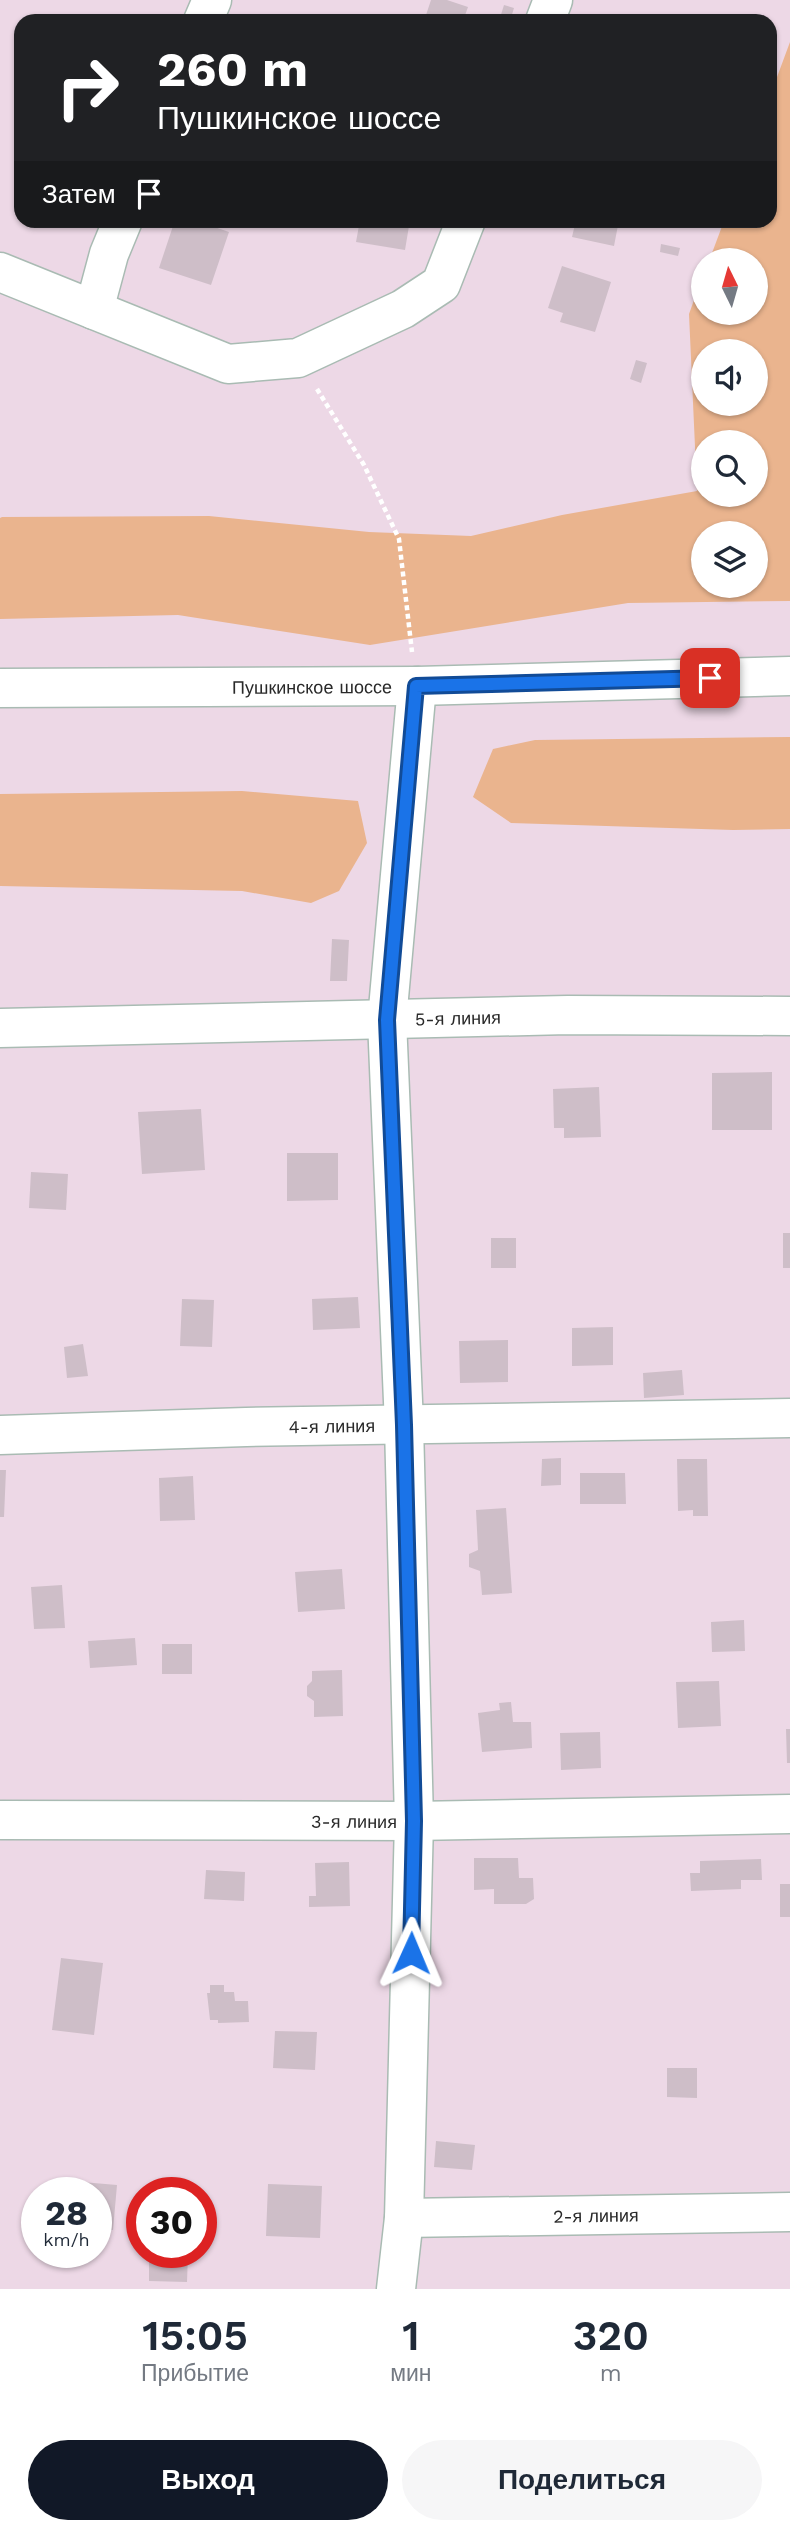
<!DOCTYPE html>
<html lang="ru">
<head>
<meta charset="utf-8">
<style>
	body { margin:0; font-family:"Work Sans",sans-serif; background:#f6f6f7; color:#1f2937; height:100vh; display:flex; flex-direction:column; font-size:26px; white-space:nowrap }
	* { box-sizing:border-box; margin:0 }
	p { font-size:23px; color:#747a83 }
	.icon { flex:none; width:38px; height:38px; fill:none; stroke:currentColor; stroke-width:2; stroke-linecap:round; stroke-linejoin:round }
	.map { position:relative; height:2289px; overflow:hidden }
	.panel { display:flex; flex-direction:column; background:#fff; flex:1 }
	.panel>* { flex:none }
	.hud { position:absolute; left:14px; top:14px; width:763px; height:214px; border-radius:21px; box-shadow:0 2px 5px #0004; background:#202124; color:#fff; overflow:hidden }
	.needle { width:46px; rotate:355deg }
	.controls { position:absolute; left:691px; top:248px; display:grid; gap:14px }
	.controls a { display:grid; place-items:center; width:77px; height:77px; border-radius:50%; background:#fff; box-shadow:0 2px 5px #0004; font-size:35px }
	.speed { position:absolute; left:21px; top:2177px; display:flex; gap:14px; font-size:35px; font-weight:700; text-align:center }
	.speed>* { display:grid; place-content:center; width:91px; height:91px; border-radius:50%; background:#fff; box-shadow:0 2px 5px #0004; line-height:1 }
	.speed small { font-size:18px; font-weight:400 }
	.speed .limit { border:10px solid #d22; background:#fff; color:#111 }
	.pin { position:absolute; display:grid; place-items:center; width:60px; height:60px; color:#fff; margin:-30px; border-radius:14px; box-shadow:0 4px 10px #0006 }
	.me { position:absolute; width:77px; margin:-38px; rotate:1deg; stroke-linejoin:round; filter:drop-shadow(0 0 5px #0008) }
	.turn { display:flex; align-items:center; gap:24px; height:147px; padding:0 28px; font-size:32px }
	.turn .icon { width:91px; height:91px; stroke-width:2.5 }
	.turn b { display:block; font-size:49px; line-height:60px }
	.then { display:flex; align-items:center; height:66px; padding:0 28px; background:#0003; gap:14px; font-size:26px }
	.eta { display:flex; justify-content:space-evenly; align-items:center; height:119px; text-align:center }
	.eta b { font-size:42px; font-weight:600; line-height:49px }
	.cta { display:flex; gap:14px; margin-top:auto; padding:14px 28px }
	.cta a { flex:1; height:80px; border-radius:42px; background:#111827; color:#fff; font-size:28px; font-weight:600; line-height:80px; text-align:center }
	.cta a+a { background:#f6f6f7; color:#1f2937 }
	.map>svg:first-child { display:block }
</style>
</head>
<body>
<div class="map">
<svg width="790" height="2289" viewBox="0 0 790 2289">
	<rect width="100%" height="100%" fill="#edd8e6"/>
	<path fill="#eab48e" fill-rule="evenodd" d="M790 42V601L628 603 370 645 178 615 0 619V518L2 517 209 516 369 532 471 536 562 515 697 491 689 314 703 275 704 313H756V261H709L724 221 770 220V96ZM704 352H756V404H704ZM704 443H756V495H704ZM704 534H756V586H704Z
		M790 737V829L733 830 511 823 473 797 493 749 535 740Z
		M242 791 358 801 367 843 339 891 311 903 242 891 0 886V794Z"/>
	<path fill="#cebec8" d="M431 0H447L468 7 463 21H424Z
		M504 5 514 8 510 21H499Z
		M175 220H194L229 232 211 285 159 268Z
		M360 220H410L405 250 356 242Z
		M576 220H619L614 246 572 237Z
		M661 244 680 248 678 256 660 252Z
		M562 266 611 282 595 332 560 322 563 313 548 308Z
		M636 360 647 363 641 383 630 379Z
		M332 939 349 940 347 981H330Z
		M772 1072V1130H712V1073Z
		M599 1087 601 1137 564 1138V1128H554L553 1089Z
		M201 1109 205 1170 142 1174 138 1112Z
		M287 1153H338V1200L287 1201Z
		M31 1172 68 1174 66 1210 29 1208Z
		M783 1233H790V1268H783Z
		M491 1238H516V1268H491Z
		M358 1297 360 1328 313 1330 312 1299Z
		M182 1299 214 1300 212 1347 180 1346Z
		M613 1327V1365L572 1366V1328Z
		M508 1340V1382L460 1383 459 1341Z
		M83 1344 88 1376 67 1378 64 1347Z
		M682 1370 684 1395 644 1398 643 1373Z
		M561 1458V1485L541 1486 542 1459Z
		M677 1459H707L708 1516H693V1510L678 1511Z
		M0 1470H6L4 1517H0Z
		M580 1473H625L626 1504H580Z
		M193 1476 195 1520 160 1521 159 1478Z
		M506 1508 512 1593 482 1595 480 1571 469 1567V1554L478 1550 476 1510Z
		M342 1569 345 1609 298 1612 295 1572Z
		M62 1585 65 1628 34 1629 31 1587Z
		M744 1620 745 1651 712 1652 711 1622Z
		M135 1638 137 1665 90 1668 88 1641Z
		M162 1644H192V1674H162Z
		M342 1670 343 1716 314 1717V1701L307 1696V1686L312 1681V1671Z
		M719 1681 721 1726 678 1728 676 1682Z
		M511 1702 513 1722H531L532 1748 482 1752 478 1713 500 1710 499 1703Z
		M786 1729H790V1763H787Z
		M600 1732 601 1768 561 1770 560 1733Z
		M474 1858H518L519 1878H533L534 1899 526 1904H494V1889L474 1890Z
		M761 1859 762 1880H741V1889L691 1891 690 1873H700V1861Z
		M349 1862 350 1906 309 1907V1896H316L315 1863Z
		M206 1870 245 1872 244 1901 204 1899Z
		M780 1884H790V1917H780Z
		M61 1958 103 1963 94 2035 52 2030Z
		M210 1985H224V1992H234L235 2001H248L249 2022 218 2023V2020H210L207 1993H210Z
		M275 2031 317 2032 315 2070 273 2068Z
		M667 2068H697V2098L667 2097Z
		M436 2141 475 2145 472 2170 434 2167Z
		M82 2182 117 2185 113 2230 96 2228V2193H81Z
		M268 2184 322 2186 320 2238 266 2236Z
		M149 2253 188 2254 187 2282 149 2281Z"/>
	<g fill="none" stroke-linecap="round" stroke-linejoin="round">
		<defs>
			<g id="minor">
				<path d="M203 21 212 0"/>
				<path d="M545 21 553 0"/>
				<path d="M0 272 228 364 298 358 403 309 441 284 466 220"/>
				<path d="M94 310 109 254 123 220"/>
				<path id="s1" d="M0 1028 568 1015 790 1016"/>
				<path id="s2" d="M0 1435 246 1427 790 1418"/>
				<path id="s3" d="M0 1820 414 1821 790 1814"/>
				<path id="s4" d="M404 2218 790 2212"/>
				<path d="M396 2289 404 2218 414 1821 404 1425 387 1020 417 686"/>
			</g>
			<g id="secondary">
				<path id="s5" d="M0 688 417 686 790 676"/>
			</g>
		</defs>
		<use href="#minor" stroke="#a9bbb3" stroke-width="41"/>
		<use href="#secondary" stroke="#a9bbb3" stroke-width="41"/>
		<path stroke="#fff" stroke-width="4.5" stroke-dasharray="5 3.5" stroke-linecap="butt" d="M317 389 364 465 399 539 412 652"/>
		<use href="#minor" stroke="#fff" stroke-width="38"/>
		<use href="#secondary" stroke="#fff" stroke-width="38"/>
	</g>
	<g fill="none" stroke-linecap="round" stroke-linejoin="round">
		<defs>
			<path id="route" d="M411 1953 414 1821 404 1425 387 1020 416 686 710 678"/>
		</defs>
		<use href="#route" stroke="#114b97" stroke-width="18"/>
		<use href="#route" stroke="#1a73e8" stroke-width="12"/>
	</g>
	<g text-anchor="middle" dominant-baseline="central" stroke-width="5" stroke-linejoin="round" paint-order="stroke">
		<g font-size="18" fill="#292929" stroke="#fff">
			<text stroke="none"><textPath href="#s5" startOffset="312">Пушкинское шоссе</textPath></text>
			<text stroke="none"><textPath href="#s1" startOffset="458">5-я линия</textPath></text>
			<text stroke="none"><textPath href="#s2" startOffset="332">4-я линия</textPath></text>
			<text stroke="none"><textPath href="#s3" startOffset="354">3-я линия</textPath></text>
			<text stroke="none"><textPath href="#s4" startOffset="192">2-я линия</textPath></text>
		</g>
	</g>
</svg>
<div class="controls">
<a><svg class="needle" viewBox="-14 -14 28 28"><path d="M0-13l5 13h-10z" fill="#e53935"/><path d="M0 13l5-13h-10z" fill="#747a83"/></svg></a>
<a><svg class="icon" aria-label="sound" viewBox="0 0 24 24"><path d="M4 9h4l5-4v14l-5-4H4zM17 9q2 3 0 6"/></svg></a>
<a><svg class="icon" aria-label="search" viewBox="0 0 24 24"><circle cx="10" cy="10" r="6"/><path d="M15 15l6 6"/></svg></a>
<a><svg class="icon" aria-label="layers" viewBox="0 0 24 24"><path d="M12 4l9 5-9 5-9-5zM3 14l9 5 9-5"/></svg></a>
</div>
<div class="speed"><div>28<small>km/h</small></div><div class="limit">30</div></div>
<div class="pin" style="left:710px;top:678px;background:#d93025"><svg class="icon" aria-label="arrive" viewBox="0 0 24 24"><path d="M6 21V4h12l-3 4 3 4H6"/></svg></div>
<svg class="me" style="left:411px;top:1953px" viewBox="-20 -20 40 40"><path d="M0-17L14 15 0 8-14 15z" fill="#1a73e8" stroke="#fff" stroke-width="4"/></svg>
<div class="hud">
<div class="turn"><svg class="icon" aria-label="right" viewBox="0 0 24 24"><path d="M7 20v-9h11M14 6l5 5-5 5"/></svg><div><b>260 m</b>Пушкинское шоссе</div></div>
<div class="then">Затем<svg class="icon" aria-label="arrive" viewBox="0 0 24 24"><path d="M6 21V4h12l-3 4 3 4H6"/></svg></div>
</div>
</div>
<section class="panel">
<div class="eta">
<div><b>15:05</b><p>Прибытие</p></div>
<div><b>1</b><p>мин</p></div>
<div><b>320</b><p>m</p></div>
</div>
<div class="cta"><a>Выход</a><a>Поделиться</a></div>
</section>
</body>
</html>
